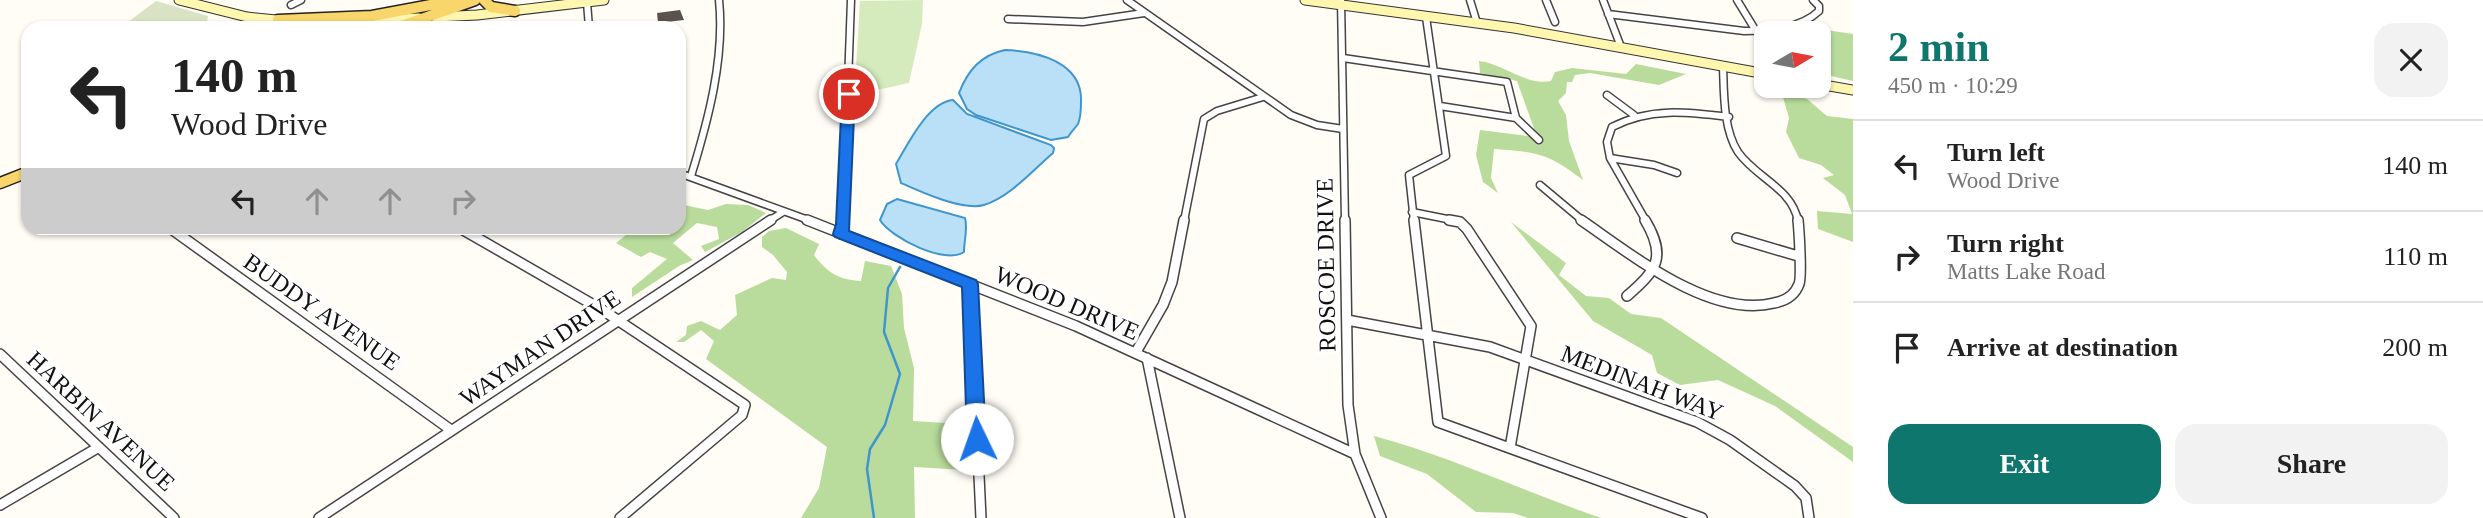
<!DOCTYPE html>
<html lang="en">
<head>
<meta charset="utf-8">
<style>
	body { margin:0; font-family:"Times New Roman",serif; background:#f2f2f2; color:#222; height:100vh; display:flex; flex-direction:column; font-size:26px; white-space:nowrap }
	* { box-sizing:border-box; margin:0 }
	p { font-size:23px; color:#767676 }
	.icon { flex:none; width:38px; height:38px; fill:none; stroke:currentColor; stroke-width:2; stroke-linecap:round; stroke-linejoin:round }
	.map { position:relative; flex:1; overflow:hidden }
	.details { display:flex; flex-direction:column; background:#fff; width:630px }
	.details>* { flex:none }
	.guide { position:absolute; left:21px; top:21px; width:665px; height:214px; border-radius:21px; box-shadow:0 2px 5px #0004; background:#fff; color:#222; overflow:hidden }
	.needle { width:46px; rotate:80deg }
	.controls { position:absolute; left:1754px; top:21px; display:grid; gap:14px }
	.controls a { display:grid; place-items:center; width:77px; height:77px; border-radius:14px; background:#fff; box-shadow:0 2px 5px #0004; font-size:35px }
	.pin { position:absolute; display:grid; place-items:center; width:60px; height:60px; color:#fff; margin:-30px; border:4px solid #fff; border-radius:50%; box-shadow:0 2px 7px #0007 }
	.me { position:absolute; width:77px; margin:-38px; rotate:357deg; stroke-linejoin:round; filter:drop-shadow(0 0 5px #0008) }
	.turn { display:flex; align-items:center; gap:24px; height:147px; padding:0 35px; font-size:32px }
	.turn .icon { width:91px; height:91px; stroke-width:2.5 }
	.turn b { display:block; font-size:49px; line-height:60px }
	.lanes { display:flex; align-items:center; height:66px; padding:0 35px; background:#0003; justify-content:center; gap:35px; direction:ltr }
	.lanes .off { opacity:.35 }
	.round { display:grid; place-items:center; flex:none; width:74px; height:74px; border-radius:21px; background:#f2f2f2 }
	.head { display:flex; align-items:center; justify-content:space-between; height:119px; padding:0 35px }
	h1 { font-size:42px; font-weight:600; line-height:52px; color:#0f766e }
	.action { display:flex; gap:14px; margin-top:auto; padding:14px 35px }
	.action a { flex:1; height:80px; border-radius:21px; background:#0f766e; color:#fff; font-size:28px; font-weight:600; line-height:80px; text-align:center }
	.action a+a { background:#f2f2f2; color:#222 }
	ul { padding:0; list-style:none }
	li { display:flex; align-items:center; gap:21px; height:91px; padding:0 35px; border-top:2px solid #e0e0e0 }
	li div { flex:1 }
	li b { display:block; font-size:26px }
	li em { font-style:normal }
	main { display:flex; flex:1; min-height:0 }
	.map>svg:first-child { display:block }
</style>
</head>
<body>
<main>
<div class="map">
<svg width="1853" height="518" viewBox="0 0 1853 518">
	<rect width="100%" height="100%" fill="#fffdf5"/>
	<path fill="#d5ebbd" d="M923 0 922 24 909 83C893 86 869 95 855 85L860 1Z"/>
	<path fill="#b9dc9c" d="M1819 29 1853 34V81L1818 73V33H1800Z
		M1479 61C1504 64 1526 86 1551 81L1555 72 1572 68 1626 74 1636 64 1686 74 1659 85 1590 73 1575 75 1572 82H1567L1566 93 1558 101 1566 115 1569 141 1583 180C1548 153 1538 152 1494 149L1491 178 1498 193 1483 182 1476 155 1480 130 1537 137 1517 81 1480 73Z
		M1781 90 1807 99 1827 116 1853 119V242L1818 229 1817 211 1852 214 1845 195 1823 178 1834 175 1821 165 1799 158 1786 132 1789 118Z
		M679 204 708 210 726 204 748 205 766 213 742 232 705 252 701 246 719 239 717 227 697 223 673 243 693 260 679 266 632 297V288L667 259 650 252 641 257 616 243 635 228H679Z
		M1511 222 1566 263 1559 275 1586 296 1609 298 1631 314 1661 318 1853 447V462L1775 406 1718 380 1680 385 1657 373 1652 355 1593 321Z
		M786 228 819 244 814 255C827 273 840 280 861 281L865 261 891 266 902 294 904 328 914 368 913 421 961 424 965 470 914 467 915 518H801L819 488 827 447 706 359 714 341 701 330 684 342H676L686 335 687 326 701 321 720 330 737 315 735 295 772 278 786 280 787 272 773 255 762 247V237L769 231Z
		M1374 436C1452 457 1525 492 1601 518H1528L1513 513 1476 512 1427 474 1380 456Z"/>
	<path fill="#d9e3c4" d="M156 1 208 16 206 28H120Z"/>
	<path fill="#b9e0f7" stroke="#3f96cf" stroke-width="2" d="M1005 50C1037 51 1083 62 1081 102 1081 109 1081 117 1078 124 1075 128 1071 132 1068 137L1051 140 976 115 967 109 959 93C968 70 981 55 1005 50Z
		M953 100 967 114 1051 145 1054 148 1053 153C1033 170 1010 197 984 205 963 211 921 192 901 183L896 164C908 144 928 102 953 100Z
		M897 199 965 218C968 229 964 240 964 252 945 265 891 238 880 220L887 204Z"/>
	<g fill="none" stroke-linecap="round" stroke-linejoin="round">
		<path stroke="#3f96cf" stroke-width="2.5" d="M874 518 867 469 870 449 885 425 900 374 884 332 888 288 900 267"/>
	</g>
	<path fill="#5a524d" d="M680 10 684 20 658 23 657 13Z"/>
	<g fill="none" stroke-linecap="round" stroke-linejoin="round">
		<defs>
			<path id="street-far1" d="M1127 0 1291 115 1317 125 1343 129
				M1341 0 1345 221
				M1470 0 1477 23
				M1546 0 1555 22
				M1603 0 1621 47
				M1737 0 1756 31
				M587 2 589 28
				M291 5 301 0
				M1608 14 1744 31C1769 31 1800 29 1819 11V6L1813 0
				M1008 19 1083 22 1144 13
				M1343 58 1507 82 1516 118 1440 106
				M1723 66C1724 92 1723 129 1738 152 1756 178 1792 188 1798 221
				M1607 95 1634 115
				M1516 118 1539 140
				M1610 158 1654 165 1677 173
				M679 173 811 221
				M691 176C708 121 725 58 719 0
				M1540 185 1583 221
				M1412 212 1457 221
				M769 221 783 212
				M843 221 851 0
				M1184 221 1204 119 1217 111 1263 97
				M1414 221 1409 175 1446 156 1426 17
				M1646 221 1610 158 1607 142 1612 127C1650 107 1688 112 1729 117"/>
			<path id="street" d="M807 220 1076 326 1355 454
				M1345 220 1348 405 1355 454 1381 518
				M1414 220 1438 422 1702 518
				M1449 220 1460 222 1467 229 1531 326 1510 448
				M1581 220C1631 254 1710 319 1774 303 1785 301 1795 295 1799 284 1802 277 1799 230 1798 220
				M170 228 451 430
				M460 228 604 311 745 405 742 415 620 518
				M841 234 843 220
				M1737 238 1798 256
				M970 284 981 518
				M1627 296C1657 270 1667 257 1645 220
				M1347 320 1490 347 1697 422 1730 440 1795 486 1806 498 1809 518
				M1136 352 1163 305 1172 282 1184 220
				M0 354 174 518
				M1147 358 1180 518
				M0 505 99 447
				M319 518 771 220"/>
			<path id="secondary" d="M179 0 247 17 286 21
				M1305 0 1514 28 1766 74
				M435 17 477 15 604 0
				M361 21 419 18
				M328 23 333 27H370
				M1818 84 1853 90"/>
			<path id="primary" d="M484 0 491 7 515 11
				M278 20 372 16 457 0
				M396 28 475 0
				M0 183 28 172"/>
		</defs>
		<use href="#street-far1" stroke="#444" stroke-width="9"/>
		<use href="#street" stroke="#444" stroke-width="12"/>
		<use href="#secondary" stroke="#333" stroke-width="11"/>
		<use href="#primary" stroke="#222" stroke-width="13"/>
		<use href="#street-far1" stroke="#fff" stroke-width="6"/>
		<use href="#street" stroke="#fff" stroke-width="9"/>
		<use href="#secondary" stroke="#fff6b0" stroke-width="9"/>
		<use href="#primary" stroke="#f9d66b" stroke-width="10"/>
	</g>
	<path fill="#1a73e8" stroke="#114b97" stroke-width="2" d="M849 90 855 94 849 231 976 280 978 284 986 439 984 444 977 446 970 444 967 439 962 287 835 237 833 234 836 224 842 94Z"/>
	<g text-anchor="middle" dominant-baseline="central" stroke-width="7" stroke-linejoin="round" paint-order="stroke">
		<g font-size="24" fill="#111" stroke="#fff">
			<text transform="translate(1326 265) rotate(-91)">ROSCOE DRIVE</text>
			<text transform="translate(1067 303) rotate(23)">WOOD DRIVE</text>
			<text transform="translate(322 312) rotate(35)">BUDDY AVENUE</text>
			<text transform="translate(540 348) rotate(-34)">WAYMAN DRIVE</text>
			<text transform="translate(1642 383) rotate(21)">MEDINAH WAY</text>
			<text transform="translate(101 421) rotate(43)">HARBIN AVENUE</text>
		</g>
	</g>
</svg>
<div class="controls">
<a><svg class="needle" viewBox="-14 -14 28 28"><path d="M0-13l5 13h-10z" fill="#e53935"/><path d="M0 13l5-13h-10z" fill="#767676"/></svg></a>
</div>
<div class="pin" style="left:849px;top:94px;background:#d93025"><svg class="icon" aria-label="arrive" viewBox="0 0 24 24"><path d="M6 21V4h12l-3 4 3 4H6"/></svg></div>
<svg class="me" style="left:977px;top:439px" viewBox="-20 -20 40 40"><circle r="19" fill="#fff"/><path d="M0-13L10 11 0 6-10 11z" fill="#1a73e8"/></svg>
<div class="guide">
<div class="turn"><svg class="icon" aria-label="left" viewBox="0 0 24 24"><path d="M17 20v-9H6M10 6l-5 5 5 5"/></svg><div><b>140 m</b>Wood Drive</div></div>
<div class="lanes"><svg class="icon" aria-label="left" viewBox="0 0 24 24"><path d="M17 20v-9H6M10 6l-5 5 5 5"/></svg><svg class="icon off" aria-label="ahead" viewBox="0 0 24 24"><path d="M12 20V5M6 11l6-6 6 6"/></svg><svg class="icon off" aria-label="ahead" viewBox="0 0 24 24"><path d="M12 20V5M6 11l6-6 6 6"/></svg><svg class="icon off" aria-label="right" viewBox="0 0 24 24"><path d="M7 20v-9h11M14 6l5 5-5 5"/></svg></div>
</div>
</div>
<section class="details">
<div class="head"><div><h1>2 min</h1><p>450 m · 10:29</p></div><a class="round"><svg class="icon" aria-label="close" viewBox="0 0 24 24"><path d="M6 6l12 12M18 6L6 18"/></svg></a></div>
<ul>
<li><svg class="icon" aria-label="left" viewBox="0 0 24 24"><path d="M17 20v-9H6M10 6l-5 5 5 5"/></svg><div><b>Turn left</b><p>Wood Drive</p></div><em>140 m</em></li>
<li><svg class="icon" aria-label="right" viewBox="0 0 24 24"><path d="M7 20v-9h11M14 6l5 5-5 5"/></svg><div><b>Turn right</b><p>Matts Lake Road</p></div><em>110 m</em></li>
<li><svg class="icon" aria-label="arrive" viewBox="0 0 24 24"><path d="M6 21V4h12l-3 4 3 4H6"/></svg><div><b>Arrive at destination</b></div><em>200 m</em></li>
</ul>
<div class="action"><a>Exit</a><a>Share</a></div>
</section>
</main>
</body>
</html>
